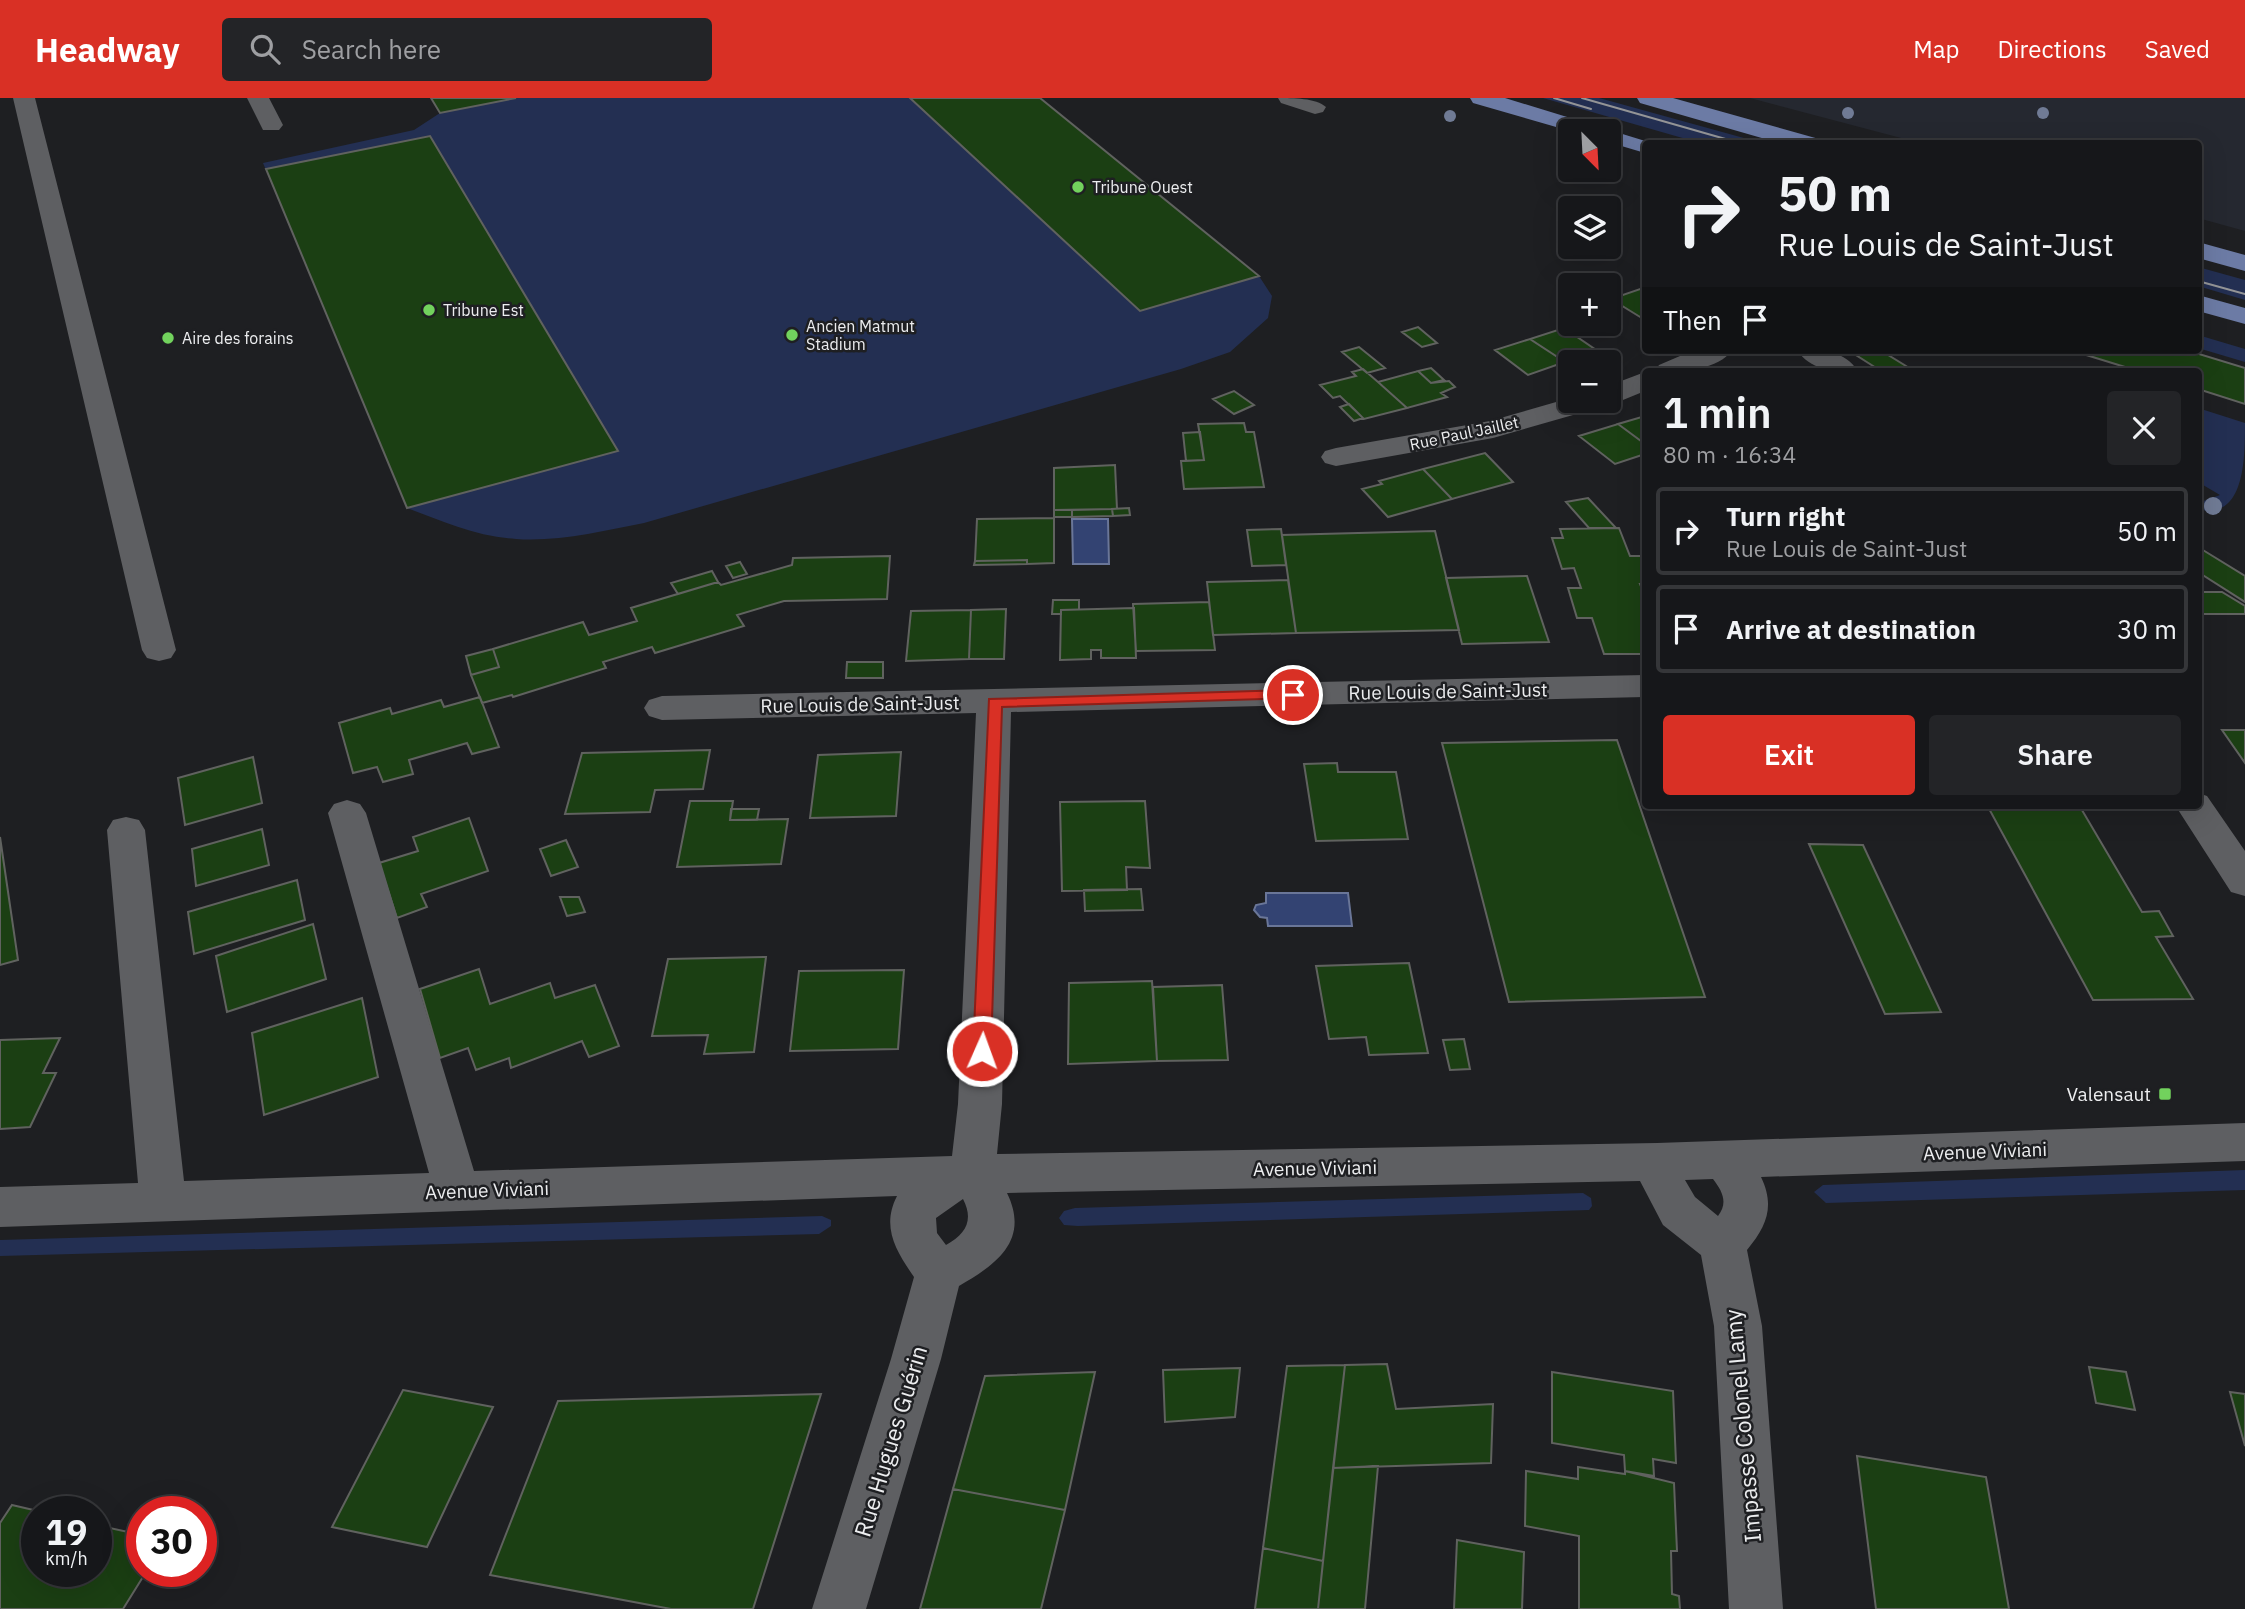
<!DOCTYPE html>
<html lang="en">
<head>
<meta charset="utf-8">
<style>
	body { margin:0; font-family:"IBM Plex Sans",sans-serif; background:#232427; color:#f1f3f6; height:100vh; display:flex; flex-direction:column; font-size:26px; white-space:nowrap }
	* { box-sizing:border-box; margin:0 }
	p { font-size:23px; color:#9e9fa2 }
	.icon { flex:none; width:38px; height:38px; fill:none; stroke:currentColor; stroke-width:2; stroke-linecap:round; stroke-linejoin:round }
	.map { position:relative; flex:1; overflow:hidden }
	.panel { position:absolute; left:1642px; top:270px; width:560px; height:441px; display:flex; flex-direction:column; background:#16171a; border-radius:7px; box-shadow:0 7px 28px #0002,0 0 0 2px #353639 }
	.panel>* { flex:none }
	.hud { position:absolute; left:1642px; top:42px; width:560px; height:214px; border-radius:7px; box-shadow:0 7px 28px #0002,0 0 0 2px #353639; background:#16171a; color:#f1f3f6; overflow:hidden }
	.needle { width:46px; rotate:156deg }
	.fabs { position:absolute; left:1558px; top:21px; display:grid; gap:14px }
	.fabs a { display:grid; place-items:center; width:63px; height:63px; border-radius:7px; background:#16171a; box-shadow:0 7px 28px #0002,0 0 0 2px #353639; font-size:35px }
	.speed { position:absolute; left:21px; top:1398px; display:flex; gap:14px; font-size:35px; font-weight:700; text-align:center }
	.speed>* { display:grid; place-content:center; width:91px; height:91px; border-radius:50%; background:#16171a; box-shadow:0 7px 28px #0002,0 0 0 2px #353639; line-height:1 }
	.speed small { font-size:18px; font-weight:400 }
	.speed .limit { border:10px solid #d22; background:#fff; color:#111 }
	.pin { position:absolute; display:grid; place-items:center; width:60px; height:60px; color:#fff; margin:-30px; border:4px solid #fff; border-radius:50%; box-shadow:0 2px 7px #0007 }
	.me { position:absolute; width:77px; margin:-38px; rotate:2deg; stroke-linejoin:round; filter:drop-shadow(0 0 5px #0008) }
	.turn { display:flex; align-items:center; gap:24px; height:147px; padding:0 21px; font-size:32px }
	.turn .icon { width:91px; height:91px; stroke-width:2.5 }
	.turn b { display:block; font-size:49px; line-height:60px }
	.then { display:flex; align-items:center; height:66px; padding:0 21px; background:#0003; gap:14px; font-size:26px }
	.round { display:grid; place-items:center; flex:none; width:74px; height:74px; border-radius:7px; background:#232427 }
	.summary { display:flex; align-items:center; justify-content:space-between; height:119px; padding:0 21px }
	h1 { font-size:42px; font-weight:600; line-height:52px }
	.button { display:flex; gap:14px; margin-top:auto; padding:14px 21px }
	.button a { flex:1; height:80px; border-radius:7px; background:#d93025; color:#fff; font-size:28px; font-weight:600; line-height:80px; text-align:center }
	.button a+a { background:#232427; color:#f1f3f6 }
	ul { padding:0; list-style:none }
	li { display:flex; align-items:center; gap:21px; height:88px; margin:0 14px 10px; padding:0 7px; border:4px solid #353639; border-radius:7px }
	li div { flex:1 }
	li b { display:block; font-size:26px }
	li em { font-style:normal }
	header { display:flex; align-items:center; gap:42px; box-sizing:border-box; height:98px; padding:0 35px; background:#d93025; color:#fff }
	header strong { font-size:33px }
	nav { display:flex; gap:38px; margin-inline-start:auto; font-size:24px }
	.search { width:490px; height:63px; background:#232427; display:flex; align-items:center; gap:18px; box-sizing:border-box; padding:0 24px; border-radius:7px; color:#9e9fa2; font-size:26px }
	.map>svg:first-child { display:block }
</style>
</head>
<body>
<header>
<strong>Headway</strong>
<div class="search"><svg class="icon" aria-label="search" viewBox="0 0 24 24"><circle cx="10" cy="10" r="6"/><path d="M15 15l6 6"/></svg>Search here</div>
<nav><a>Map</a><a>Directions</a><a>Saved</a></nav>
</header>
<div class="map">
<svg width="2245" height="1511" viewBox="0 0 2245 1511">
	<rect width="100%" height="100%" fill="#1e1f22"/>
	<path fill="#252830" d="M1750 0H2245V133L2198 120V46L1920 45Z"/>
	<path fill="#232f52" d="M431 0H1040L1259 178 1272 198 1268 220 1230 254 1181 271 644 425C603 433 558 444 516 441 478 439 442 423 407 410L263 65 414 32 440 15Z
		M1543 0H1599L1762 45H1700Z
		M2198 169 2245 182V202L2198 188Z
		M2198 237 2245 251V264L2198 250Z
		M2198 310 2245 325C2245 361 2245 423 2198 411V405L2220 397 2198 384Z
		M2245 1072V1092L1826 1105 1814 1094 1823 1087Z
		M1583 1095 1591 1100 1592 1108 1589 1112 1078 1128 1064 1127 1059 1120 1064 1113 1075 1110Z
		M822 1118 831 1122V1128L819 1136 0 1158V1142Z"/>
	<path fill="#334372" stroke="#6a7698" stroke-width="2" d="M1072 421H1108L1109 466H1073Z
		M1266 795H1348L1352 828H1268L1267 820 1260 819 1254 812 1256 807 1266 805Z"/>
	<path fill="#1b3f13" stroke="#60625f" stroke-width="2" d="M431 0H516L440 15Z
		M910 0H1040L1259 178 1140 213Z
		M430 38 618 353 407 410 266 71Z
		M1643 190 1645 222 1611 201Z
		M1418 229 1437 245 1422 249 1402 234Z
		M1564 230 1599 254 1565 264 1530 241Z
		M1530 241 1565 264 1528 277 1495 252Z
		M1359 249 1385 270 1367 275 1342 254Z
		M1848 252H1880L1914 273H1881Z
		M2070 252H2186L2245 270V306L2198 291V273H2138Z
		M1431 270 1444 282 1431 285 1418 273Z
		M1363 271 1378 284 1407 310 1364 321 1340 298 1333 300 1320 287 1356 278 1352 274Z
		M1418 273 1431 285 1449 283 1455 289 1441 295 1447 299 1407 310 1378 284Z
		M1234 293 1254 307 1234 316 1213 301Z
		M1349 306 1363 320 1354 323 1340 309Z
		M1645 318V346L1618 326Z
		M1244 325 1246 334H1254L1264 389 1184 391 1181 363 1204 362 1198 326Z
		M1618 326 1645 346V356L1615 366 1579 338Z
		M1200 334 1204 362 1186 363 1183 335Z
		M1485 355 1513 384 1452 401 1423 371Z
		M1115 367 1117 411 1054 412V370Z
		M1423 371 1452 401 1388 419 1362 391 1382 386 1379 383Z
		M1588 400 1616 430H1589L1566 404Z
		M1129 410 1130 417 1113 418 1112 411Z
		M1112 411 1113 418 1072 419V412Z
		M1054 412H1072V419H1054Z
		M1054 420V465L1027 466V462L975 463 977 421Z
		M1619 430 1630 458H1643L1645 464V486H1640L1645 498V556H1604L1592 520H1577L1568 490H1581L1574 470 1562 471 1552 440H1563L1560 431Z
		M1281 431 1286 467 1252 468 1247 432Z
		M1435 433 1459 532 1296 535 1282 437Z
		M2198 449 2245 478V504L2198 474Z
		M890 458 887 501 784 503 737 517 744 528 655 555 652 549 603 564 606 570 513 599 512 597 482 605 471 577 499 569 493 551 583 524 589 537 637 523 631 510 718 484 721 487 792 467 793 460Z
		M1027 462V466L974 467 975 463Z
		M740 464 747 476 733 480 726 468Z
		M712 473 718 484 678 496 671 485Z
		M1527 478 1549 544 1462 546 1446 480Z
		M1288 482 1296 535 1213 537 1207 484Z
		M2198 494H2222L2245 508V516H2198Z
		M1053 502H1079V512H1061V516H1052Z
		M1209 504 1215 552 1136 553 1133 506Z
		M1134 510 1136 560H1101V552H1091V561L1060 562 1061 512Z
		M1006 511 1004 561H969L971 512Z
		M971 512 969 561 906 563 911 513Z
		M493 551 499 569 471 577 466 558Z
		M847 564H883V580H846Z
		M480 599 499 649 472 656 467 645 409 662 413 676 383 684 377 669 353 675 339 625 390 610 392 616 441 602 444 609Z
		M2222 632H2245V665Z
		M1617 642 1705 899 1509 904 1442 645Z
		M710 652 703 691 655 692 650 714 565 716 582 655Z
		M901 654 896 718 810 720 818 657Z
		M253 659 262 705 185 727 178 680Z
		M1337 665 1338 674H1396L1408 741 1316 743 1304 666Z
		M690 703H733L730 722 788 721 781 766 677 769Z
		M1145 703 1150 770 1126 769 1127 792 1062 793 1060 704Z
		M1987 707H2079L2142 814 2159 813 2173 838 2156 839 2193 901 2093 902Z
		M731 711H759L757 722H730Z
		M469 720 488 773 421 796 427 809 397 820 379 765 418 753 413 739Z
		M262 731 269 767 196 788 192 751Z
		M0 739 18 862 0 867Z
		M566 742 578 769 551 778 540 751Z
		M1809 746 1863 747 1941 914 1885 916Z
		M297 782 305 822 194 856 188 814Z
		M1141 791 1143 812 1085 813 1084 792Z
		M560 799H579L585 814 567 818Z
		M313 826 326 881 227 914 216 858Z
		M766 859 754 954 704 956 708 937 652 938 668 861Z
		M1409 865 1428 955 1369 957 1366 939 1329 941 1316 868Z
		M479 871 490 906 550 885 555 900 595 887 619 948 589 959 582 943 511 970 509 960 476 972 468 950 440 960 420 891Z
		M904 872 898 951 790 953 799 873Z
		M1152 883 1157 963 1068 966 1069 885Z
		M1222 887 1228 962 1157 963 1153 889Z
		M362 900 378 979 264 1017 252 935Z
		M60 940 43 975H56L30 1029 0 1031V942Z
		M1464 941 1470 971 1450 972 1443 942Z
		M1387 1266 1396 1311 1493 1306 1491 1365 1333 1370 1345 1267Z
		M1345 1267 1323 1463 1263 1450 1287 1268Z
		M2089 1269 2126 1274 2135 1312 2096 1305Z
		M1240 1270 1235 1319 1165 1324 1163 1272Z
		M1095 1274 1065 1412 953 1391 985 1278Z
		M1552 1274 1673 1293 1676 1365 1653 1361 1654 1378 1625 1373 1624 1357 1552 1345Z
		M403 1292 493 1309 427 1449 332 1429Z
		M2230 1294 2245 1296V1348Z
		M821 1296 753 1511H671L490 1477 558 1303Z
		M1857 1358 1986 1379 2009 1511H1876Z
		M1378 1368 1365 1511H1318L1333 1370Z
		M1578 1369 1625 1376V1373L1674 1385 1677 1453H1671L1672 1496 1679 1498 1680 1511H1579V1438L1525 1428 1526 1373 1578 1381Z
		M953 1391 1065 1412 1041 1511H920Z
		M12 1407 42 1414H37V1474H96V1427L142 1437V1474H146L123 1511H0V1425Z
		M1457 1442 1524 1454 1522 1511H1454Z
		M1263 1450 1323 1463 1318 1511H1255Z"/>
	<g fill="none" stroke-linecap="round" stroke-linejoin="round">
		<path fill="#5e5f62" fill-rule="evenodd" d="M13 0H35L176 552 171 560 159 563 147 560 142 552Z
			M247 0H269L283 27 279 32H263Z
			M1278 0C1293 0 1316 0 1326 9L1323 14 1315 16 1281 5Z
			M1694 252H1732C1717 274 1678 273 1655 273L1659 267Z
			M1797 252C1821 252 1843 251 1858 273 1835 273 1812 274 1797 252Z
			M1645 274V293L1618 304 1604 306 1601 309 1493 340 1336 368 1325 365 1321 359 1325 353 1336 350 1490 323 1570 300V303H1608V288Z
			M1645 577V599L1011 614 1002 1006 997 1056 1657 1045 2245 1025V1063L1761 1079C1775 1108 1767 1128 1747 1152L1762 1228 1783 1511H1729L1714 1228 1701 1157 1663 1127 1640 1083 1007 1095C1030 1142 997 1166 959 1188L941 1261 866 1511H812L891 1261 914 1179C896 1153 881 1129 897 1098L0 1129V1089L138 1085 107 732 113 722 126 719 139 722 145 732 184 1083 429 1075 328 715 334 706 347 702 360 706 366 715 474 1073 952 1058 958 1006 976 615 662 622 649 618 644 610 649 602 662 598ZM1713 1081C1723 1094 1728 1105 1718 1118L1695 1099 1685 1082ZM963 1101C974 1122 966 1136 946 1147L937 1135 936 1120Z
			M2198 695 2207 698 2245 753V798L2231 794 2175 707H2198Z"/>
		<path fill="#6c7ba5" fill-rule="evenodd" d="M1470 0H1505L1655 46H1645V55L1608 44V33H1570L1473 5Z
			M1637 0H1673L1819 41 1822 46H1783L1640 5Z
			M2198 144 2245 157V173L2198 160Z
			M2198 197 2245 210V226L2198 213Z"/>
		<path stroke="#949597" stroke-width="2" d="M1554 0 1591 11
			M1582 0 1743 46
			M2198 183 2245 196"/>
	</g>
	<g fill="#707b95">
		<circle cx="1848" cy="15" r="6"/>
		<circle cx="2043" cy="15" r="6"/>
		<circle cx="1450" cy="18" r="6"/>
		<circle cx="2213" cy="408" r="9"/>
	</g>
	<path fill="#d93025" stroke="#8d1f18" stroke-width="2" d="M1293 592 1300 597 1298 600 1002 609 991 953 988 958H976L973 953 989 601Z"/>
	<g fill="#72d25d" stroke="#1e1f22" stroke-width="2.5">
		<circle cx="1078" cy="89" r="7"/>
		<circle cx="429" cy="212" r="7"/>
		<circle cx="792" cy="237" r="7"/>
		<circle cx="168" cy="240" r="7"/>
		<rect x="2158" y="989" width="14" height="14" rx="3.5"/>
	</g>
	<g text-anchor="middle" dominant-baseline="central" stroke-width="5" stroke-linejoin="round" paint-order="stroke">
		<g font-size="16" fill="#ecedef" stroke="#1e1f22" text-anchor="start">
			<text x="1092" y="89">Tribune Ouest</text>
			<text x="443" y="212">Tribune Est</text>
			<text x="806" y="228">Ancien Matmut<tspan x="806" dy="18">Stadium</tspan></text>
			<text x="182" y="240">Aire des forains</text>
		</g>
		<g font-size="16" fill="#ecedef" stroke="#1e1f22">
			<text transform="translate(1464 335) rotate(-12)">Rue Paul Jaillet</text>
		</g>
		<g font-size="19" fill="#ecedef" stroke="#1e1f22">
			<text transform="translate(1448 593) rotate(-1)">Rue Louis de Saint-Just</text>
			<text transform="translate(860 606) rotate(-1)">Rue Louis de Saint-Just</text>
			<text transform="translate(1985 1053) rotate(-2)">Avenue Viviani</text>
			<text transform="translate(1315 1070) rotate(-1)">Avenue Viviani</text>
			<text transform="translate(487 1092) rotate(-2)">Avenue Viviani</text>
		</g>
		<g font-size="19" fill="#ecedef" stroke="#1e1f22" text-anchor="end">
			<text x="2151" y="996">Valensaut</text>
		</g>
		<g font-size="23" fill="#ecedef" stroke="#1e1f22">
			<text transform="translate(1742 1328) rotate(-95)">Impasse Colonel Lamy</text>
			<text transform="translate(890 1343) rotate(-73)">Rue Hugues Guérin</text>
		</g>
	</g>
</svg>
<div class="fabs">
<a><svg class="needle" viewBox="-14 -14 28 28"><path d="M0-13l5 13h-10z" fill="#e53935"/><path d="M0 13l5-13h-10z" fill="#9e9fa2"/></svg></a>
<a><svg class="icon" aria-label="layers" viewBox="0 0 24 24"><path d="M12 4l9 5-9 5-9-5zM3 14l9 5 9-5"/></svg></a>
<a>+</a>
<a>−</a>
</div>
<div class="speed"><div>19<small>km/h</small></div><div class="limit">30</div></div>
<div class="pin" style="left:1293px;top:597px;background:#d93025"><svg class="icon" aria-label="arrive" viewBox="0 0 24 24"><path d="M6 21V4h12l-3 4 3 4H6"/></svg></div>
<svg class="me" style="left:982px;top:953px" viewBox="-20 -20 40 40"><circle r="17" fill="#d93025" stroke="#fff" stroke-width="3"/><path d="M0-11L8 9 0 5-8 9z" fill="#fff"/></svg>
<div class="hud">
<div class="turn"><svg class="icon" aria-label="right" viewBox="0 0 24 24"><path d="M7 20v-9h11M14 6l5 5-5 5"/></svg><div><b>50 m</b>Rue Louis de Saint-Just</div></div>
<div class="then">Then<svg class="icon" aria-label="arrive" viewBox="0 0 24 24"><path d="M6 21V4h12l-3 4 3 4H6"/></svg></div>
</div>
<section class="panel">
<div class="summary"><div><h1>1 min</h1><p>80 m · 16:34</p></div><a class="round"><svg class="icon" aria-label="close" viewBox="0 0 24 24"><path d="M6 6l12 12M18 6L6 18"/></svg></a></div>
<ul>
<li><svg class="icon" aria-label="right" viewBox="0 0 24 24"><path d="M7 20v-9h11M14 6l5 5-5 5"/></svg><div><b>Turn right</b><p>Rue Louis de Saint-Just</p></div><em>50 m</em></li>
<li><svg class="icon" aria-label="arrive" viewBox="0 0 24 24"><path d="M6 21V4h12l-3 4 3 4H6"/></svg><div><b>Arrive at destination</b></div><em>30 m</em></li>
</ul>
<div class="button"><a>Exit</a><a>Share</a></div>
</section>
</div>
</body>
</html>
